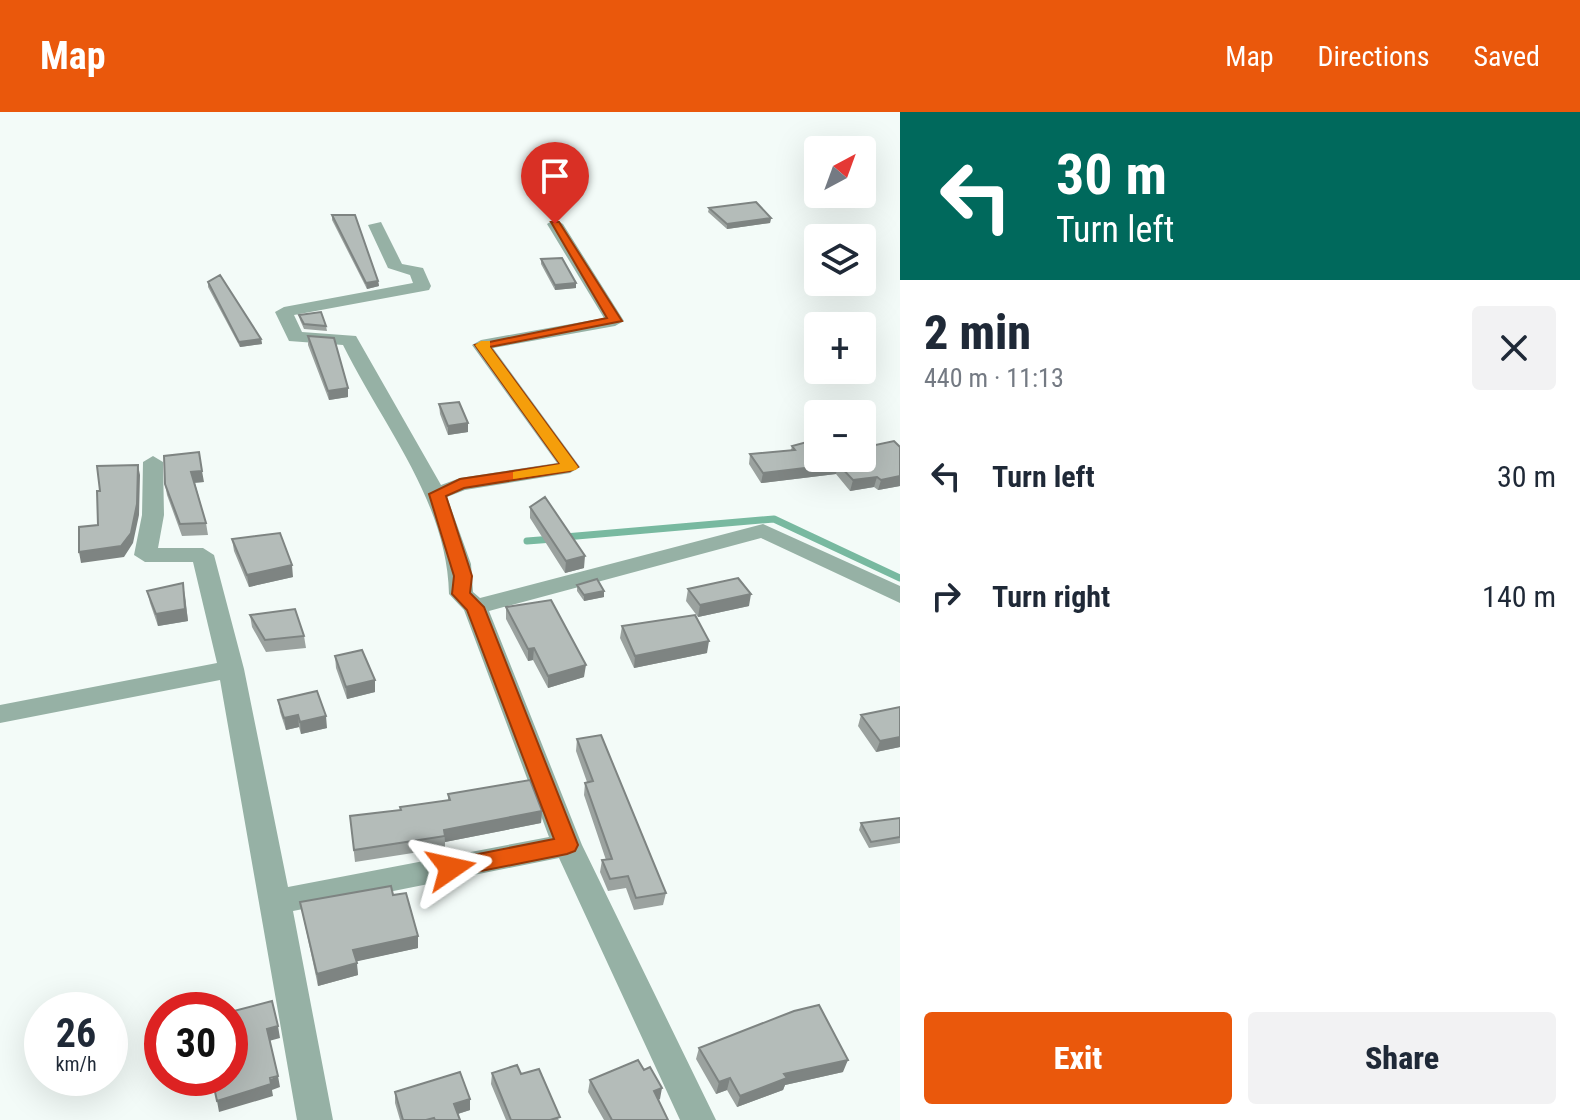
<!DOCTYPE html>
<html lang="en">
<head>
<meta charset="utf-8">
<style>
	body { margin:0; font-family:"Roboto Condensed",sans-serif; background:#f2f2f3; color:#1f2937; height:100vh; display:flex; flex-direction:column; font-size:30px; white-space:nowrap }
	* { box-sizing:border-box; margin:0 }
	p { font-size:26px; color:#747a83 }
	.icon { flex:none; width:44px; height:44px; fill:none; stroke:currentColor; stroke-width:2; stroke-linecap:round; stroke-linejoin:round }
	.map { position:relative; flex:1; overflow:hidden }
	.sheet { display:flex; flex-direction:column; background:#fff; width:680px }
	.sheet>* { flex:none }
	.guide { background:#00695c; color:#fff; overflow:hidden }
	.needle { width:52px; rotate:41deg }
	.fabs { position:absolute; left:804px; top:24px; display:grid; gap:16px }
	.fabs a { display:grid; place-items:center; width:72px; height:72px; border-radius:8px; background:#fff; box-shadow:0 8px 32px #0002; font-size:40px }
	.speed { position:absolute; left:24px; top:880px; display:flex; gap:16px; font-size:40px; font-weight:700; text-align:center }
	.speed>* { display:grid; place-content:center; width:104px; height:104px; border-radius:50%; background:#fff; box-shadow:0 8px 32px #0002; line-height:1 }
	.speed small { font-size:20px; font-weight:400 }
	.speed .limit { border:12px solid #d22; background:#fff; color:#111 }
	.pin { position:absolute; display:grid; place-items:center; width:68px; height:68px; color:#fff; margin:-82px -34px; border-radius:50% 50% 50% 0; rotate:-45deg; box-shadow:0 0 8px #0007 }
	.pin .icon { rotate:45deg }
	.me { position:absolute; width:88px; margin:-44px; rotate:79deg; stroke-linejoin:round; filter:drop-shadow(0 0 6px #0008) }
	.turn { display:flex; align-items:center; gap:28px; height:168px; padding:0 24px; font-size:36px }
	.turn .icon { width:104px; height:104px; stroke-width:2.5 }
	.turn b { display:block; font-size:56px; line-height:68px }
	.round { display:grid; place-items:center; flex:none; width:84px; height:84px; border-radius:8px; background:#f2f2f3 }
	.summary { display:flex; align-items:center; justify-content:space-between; height:136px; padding:0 24px }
	h1 { font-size:48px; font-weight:800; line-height:60px }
	.button { display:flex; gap:16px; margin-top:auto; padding:16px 24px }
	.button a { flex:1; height:92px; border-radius:8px; background:#ea580c; color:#fff; font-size:32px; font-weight:800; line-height:92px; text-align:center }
	.button a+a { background:#f2f2f3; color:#1f2937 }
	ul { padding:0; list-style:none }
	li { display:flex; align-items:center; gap:24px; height:120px; padding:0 24px }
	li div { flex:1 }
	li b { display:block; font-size:30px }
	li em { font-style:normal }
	header { display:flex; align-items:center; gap:48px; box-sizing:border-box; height:112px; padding:0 40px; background:#ea580c; color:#fff }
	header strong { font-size:38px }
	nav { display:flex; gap:44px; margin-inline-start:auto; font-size:28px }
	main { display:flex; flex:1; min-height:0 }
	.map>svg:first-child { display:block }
</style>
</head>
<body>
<header>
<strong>Map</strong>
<nav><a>Map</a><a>Directions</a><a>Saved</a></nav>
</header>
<main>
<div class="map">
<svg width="900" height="1008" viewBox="0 0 900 1008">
	<rect width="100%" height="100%" fill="#f3fbf8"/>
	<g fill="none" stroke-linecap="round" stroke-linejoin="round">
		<path stroke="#78b9a0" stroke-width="7" d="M565 425 774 407 900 466
			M527 429 553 427"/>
		<path fill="#96b1a5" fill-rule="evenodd" d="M555 107 563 112 624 209 615 214 493 236 580 355 570 361 465 378 447 385 471 452 473 480 480 486 763 412 900 474V491L761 426 489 499 582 733 716 1008H680L559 746 293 799 333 1008H297L220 568 0 611V593L217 551 193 450H145L134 443 142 403 143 350 153 344 163 350 164 403 158 436H203L214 443 244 557 288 775 549 725 464 498 449 482C447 389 383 314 343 233L289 229 275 200 284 195 413 171 410 163 388 156 368 113 381 110 402 152 423 156 431 174 429 178 294 203 302 220 356 224 441 373 460 366 557 351 472 233 481 228 604 206 547 112Z"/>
	</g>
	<path fill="#9ba29f" d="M709 96 771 106 770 111 727 117 708 100Z
		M332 103 378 169 379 174 367 177 332 108Z
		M541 147 576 171V176L555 178 541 152Z
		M208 170 261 227 262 232 240 235 208 175Z
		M299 203 326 214 327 219 304 217 300 208Z
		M308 224 348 276V285L329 288 308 233Z
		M439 292 468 311V320L448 323 440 302Z
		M792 334H871L900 335V374L878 378 874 375 850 379 836 362 761 371 749 352 750 342 791 338Z
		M204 370 195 371 206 411 208 423 182 424 167 383 165 372Z
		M530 395 584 456 565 461 530 406Z
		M232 427 293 465 249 475 234 439Z
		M577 473 604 485 584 489 577 479Z
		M688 477 749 494 698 505 686 489Z
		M147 479 185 483 188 509 158 514 150 491Z
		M506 495 584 565 548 576 533 548 528 549 506 507Z
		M250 503 304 524 306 536 266 540 252 515Z
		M622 514 707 541 634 556 620 526Z
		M335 544 375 568V580L347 587 336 556Z
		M278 588 327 616 301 622 299 615 286 618 280 600Z
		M900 595V635L876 640 858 614 861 603Z
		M577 627 666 781 663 793 634 798 626 776 608 779 600 760 602 748H606L584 683 585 671 587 670 576 639Z
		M448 682 542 699 541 711 445 730V736L355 750 350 704 401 698 448 688Z
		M900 706V731L869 736 859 718 861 711Z
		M393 783 418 836 356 849 358 863 318 874 300 790Z
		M699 936 843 960 785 973 783 978 737 995 727 978 716 982 696 947Z
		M492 961 521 962 559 1008H506L491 972Z
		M590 968 660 987 658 988 668 1008H604L588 980Z
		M395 980 470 987V998L458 1002 460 1008H400L395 991Z"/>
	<path fill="#7e8482" d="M771 106 770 111 727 117V112Z
		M378 169 379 174 367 177 366 171Z
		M576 171V176L555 178V173Z
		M261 227 262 232 240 235 239 230Z
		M348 276V285L329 288 328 279Z
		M468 311V320L448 323V314Z
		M838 352 836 362 761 371 763 361Z
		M138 353 140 363 139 403 133 431 124 445 81 451 79 440 131 421Z
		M202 359 204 370 193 371 191 360Z
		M900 364V374L878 378 881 368Z
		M877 365 874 375 850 379 853 368Z
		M585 444 584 456 565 461 566 449Z
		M292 453 293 465 249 475 247 463Z
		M183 471 188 509 158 514 156 502Z
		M604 479V485L584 489V483Z
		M751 482 749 494 698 505 700 493Z
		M709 529 707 541 634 556 635 544Z
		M534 536 533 548 528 549V537Z
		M586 553 584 565 548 576V564Z
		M375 568V580L347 587 346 575Z
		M298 603 299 615 286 618 284 606Z
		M326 604 327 616 301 622 300 610Z
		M900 625V635L876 640 880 629Z
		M542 699 541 711 445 730 444 718Z
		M418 824V836L354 850 353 838Z
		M357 851 358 863 318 874 317 862Z
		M278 914 280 926 269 929 267 917Z
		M848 948 843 960 785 973 783 978 737 995 740 984 784 962Z
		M278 964 280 975 272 978 273 984 219 1000 217 989Z
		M730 966 727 978 716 982 719 970Z
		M662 976 660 987 652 990 654 979Z
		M470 987V998L454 1003V992Z"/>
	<path fill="#b4bcb9" stroke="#7e8482" stroke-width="2" d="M756 90 771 106 727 112 709 96Z
		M332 103H355L378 169 366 171Z
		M562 146 576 171 555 173 541 147Z
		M220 163 261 227 239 230 208 170Z
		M321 200 326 214 304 212 299 203Z
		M308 224 334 226 348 276 328 279Z
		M459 290 468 311 448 314 439 292Z
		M862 326 871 334 894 329 900 335V364L881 368 877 365 853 368 838 352 763 361 750 342 795 338 792 334 818 327V346H862Z
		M199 340 202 359 191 360 206 411 180 412 165 372 164 344Z
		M138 353 137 392 131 421 121 434 79 440V415L98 413 97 379H100L97 354Z
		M545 385 585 444 566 449 530 395Z
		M280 421 292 453 247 463 232 427Z
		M738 466 751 482 700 493 688 477Z
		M597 467 604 479 584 483 577 473Z
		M183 471 185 497 156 502 147 479Z
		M551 488 586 553 548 564 534 536 528 537 506 495Z
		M295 497 304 524 265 528 250 503Z
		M695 503 709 529 635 544 622 514Z
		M362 538 375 568 346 575 335 544Z
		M317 579 326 604 300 610 298 603 284 606 278 588Z
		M900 595V625L880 629 861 603Z
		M601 623 666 781 636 786 628 764 610 767 602 748 612 747 585 671 593 669 577 627Z
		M530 668 542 699 444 718 445 724 354 738 350 704 401 698 400 695 450 688 448 682Z
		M900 706V725L871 730 861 711Z
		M391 774 393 783 406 781 418 824 353 838 357 851 317 862 300 790Z
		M272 889 278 914 267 917 278 964 270 966 271 972 217 989 212 966H230V900Z
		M819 893 848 948 784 962 787 966 740 984 730 966 719 970 699 936 794 899Z
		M638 948 644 958 650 955 662 976 654 979 668 1008H612L590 968Z
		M517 953 521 962 539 957 560 1005 550 1008H511L492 961Z
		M460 960 470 987 454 992 460 1008H435L434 1006 426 1008H403L395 980Z"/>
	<path fill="#ea580c" stroke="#983908" stroke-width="2" d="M551 110H559L622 209 490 235 578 355 570 359 464 376 446 384 472 464 470 481 484 495 578 733 575 739 567 742 451 765 443 762 439 756 443 749 554 727 467 498 452 482 454 464 429 382 460 367 560 352 475 233 607 206Z"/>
	<path fill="#f59e0b" d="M481 229H490V235L578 355 576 358 513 367V360L560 352 475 233Z"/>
</svg>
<div class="fabs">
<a><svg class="needle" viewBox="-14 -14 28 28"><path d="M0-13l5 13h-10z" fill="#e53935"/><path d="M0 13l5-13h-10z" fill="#747a83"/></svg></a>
<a><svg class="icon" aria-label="layers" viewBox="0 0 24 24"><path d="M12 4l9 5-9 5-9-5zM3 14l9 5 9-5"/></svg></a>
<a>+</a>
<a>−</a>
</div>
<div class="speed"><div>26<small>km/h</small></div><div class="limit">30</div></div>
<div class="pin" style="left:555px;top:112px;background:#d93025"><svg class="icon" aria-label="arrive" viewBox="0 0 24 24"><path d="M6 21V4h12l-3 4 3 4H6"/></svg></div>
<svg class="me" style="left:451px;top:756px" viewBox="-20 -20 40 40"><path d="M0-17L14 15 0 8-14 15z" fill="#ea580c" stroke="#fff" stroke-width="4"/></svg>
</div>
<section class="sheet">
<div class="guide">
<div class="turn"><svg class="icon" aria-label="left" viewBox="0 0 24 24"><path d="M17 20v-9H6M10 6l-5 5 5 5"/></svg><div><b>30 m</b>Turn left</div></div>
</div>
<div class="summary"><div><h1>2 min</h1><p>440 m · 11:13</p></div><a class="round"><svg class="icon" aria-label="close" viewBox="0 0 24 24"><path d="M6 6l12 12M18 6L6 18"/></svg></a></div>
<ul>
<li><svg class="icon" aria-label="left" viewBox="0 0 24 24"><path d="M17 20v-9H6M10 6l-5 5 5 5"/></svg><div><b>Turn left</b></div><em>30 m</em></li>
<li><svg class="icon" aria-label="right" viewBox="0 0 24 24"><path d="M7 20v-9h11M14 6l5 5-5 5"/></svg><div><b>Turn right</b></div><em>140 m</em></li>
</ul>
<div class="button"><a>Exit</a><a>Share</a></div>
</section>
</main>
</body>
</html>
